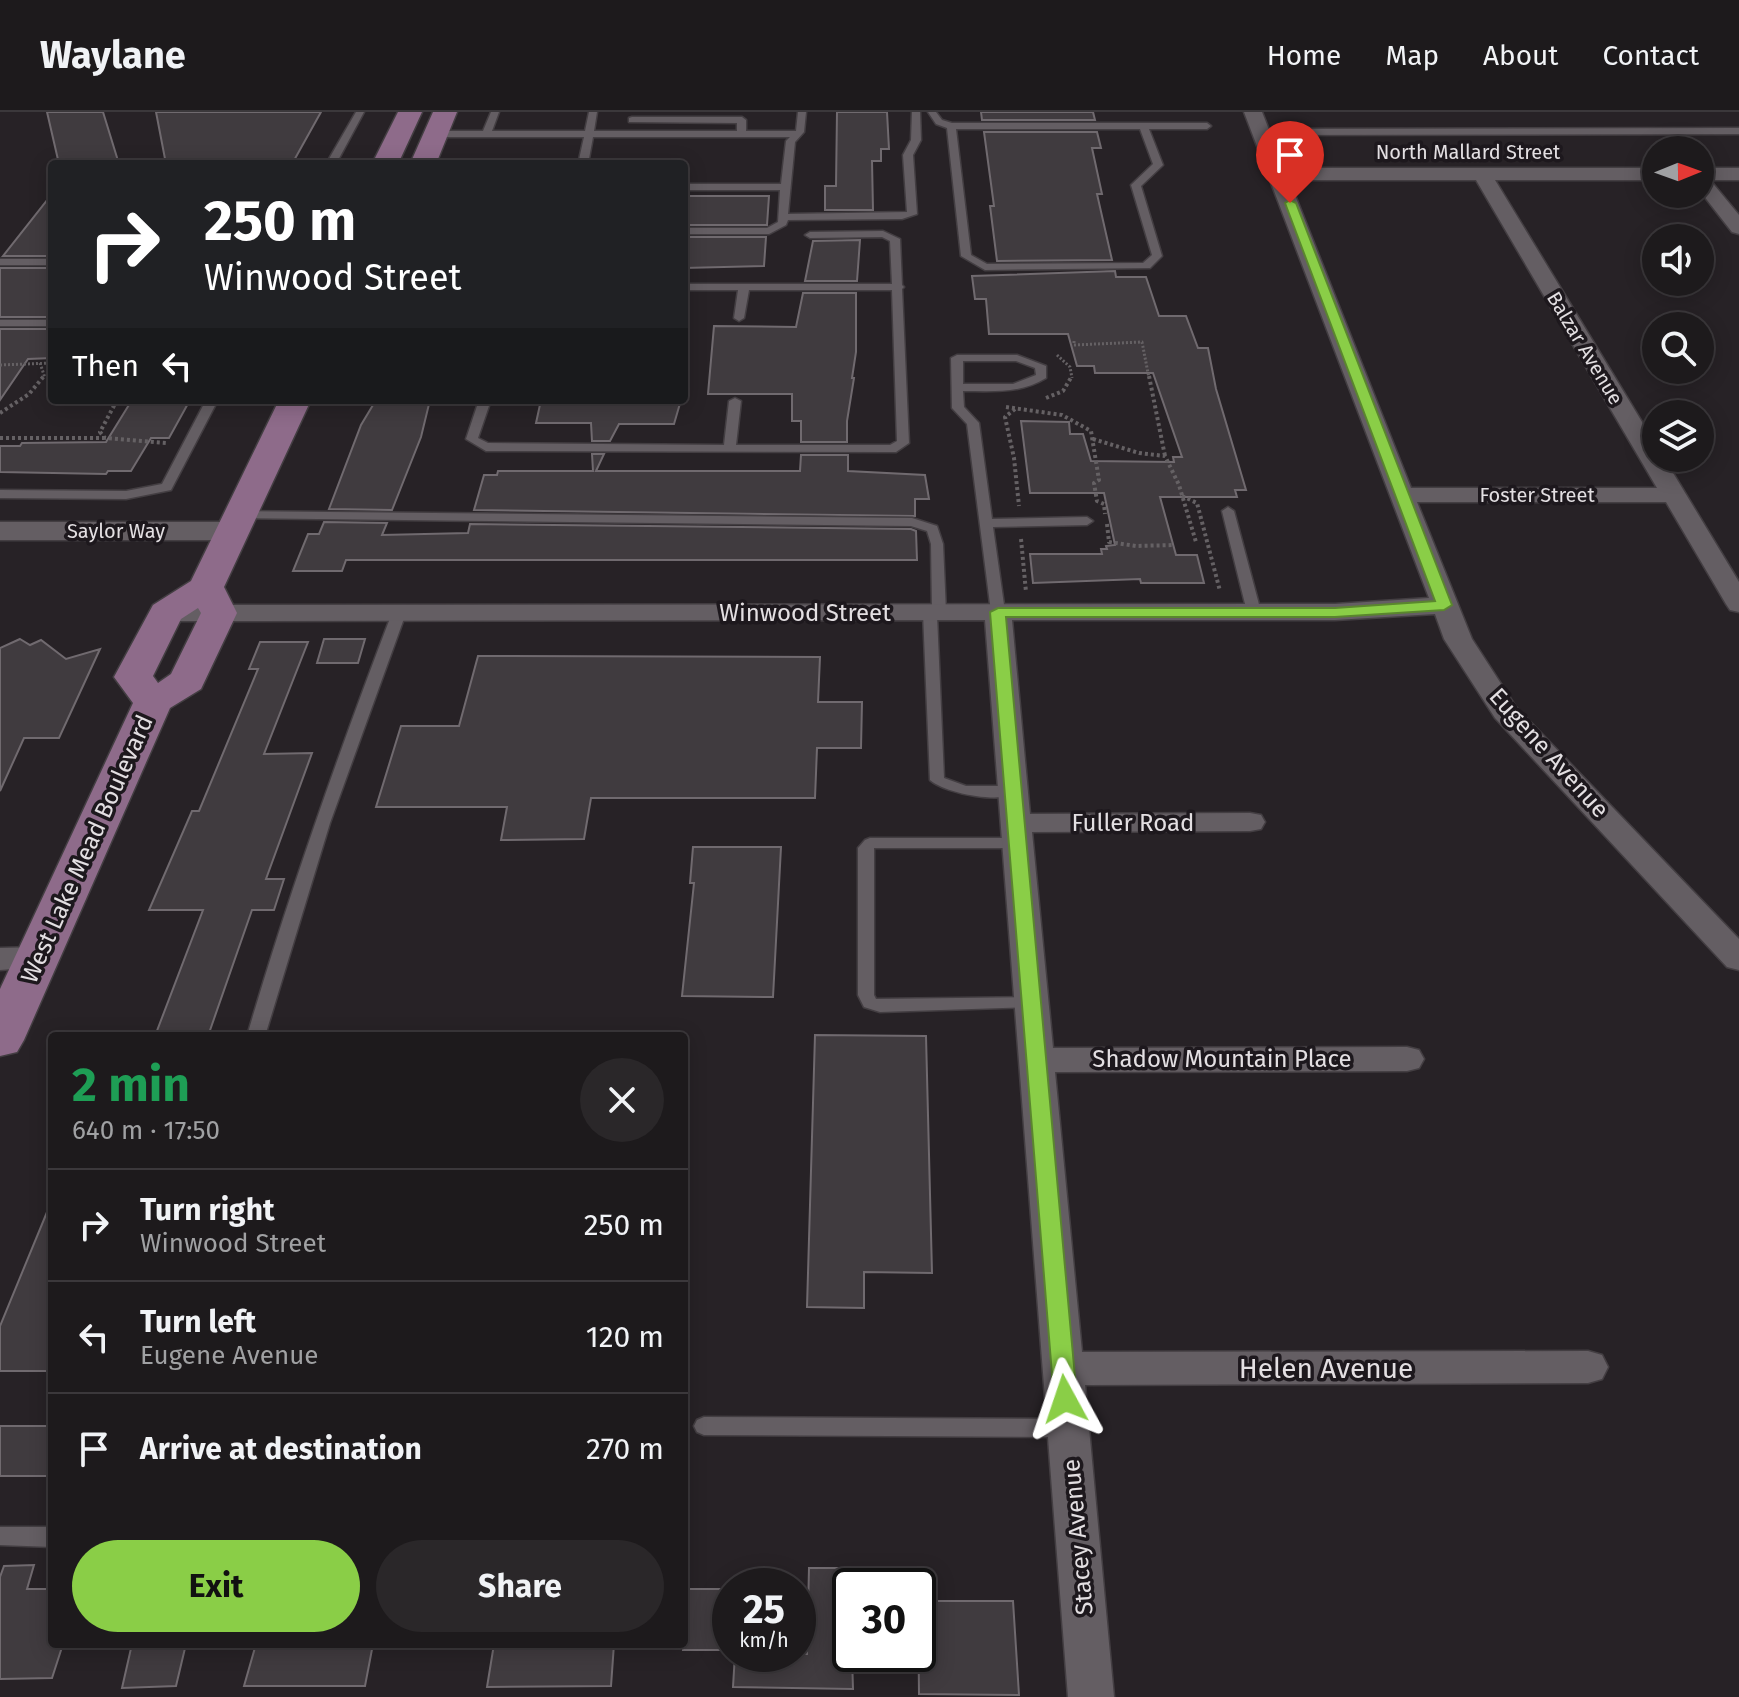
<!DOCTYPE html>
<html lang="en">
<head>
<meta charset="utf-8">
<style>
	body { margin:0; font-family:"Fira Sans",sans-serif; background:#2a2729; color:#f1f3f6; height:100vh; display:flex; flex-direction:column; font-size:30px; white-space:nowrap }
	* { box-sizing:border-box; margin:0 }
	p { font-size:26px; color:#a0a1a3 }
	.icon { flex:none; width:44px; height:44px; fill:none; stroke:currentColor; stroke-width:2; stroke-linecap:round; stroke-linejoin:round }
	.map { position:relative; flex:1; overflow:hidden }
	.details { position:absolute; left:48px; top:920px; width:640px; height:616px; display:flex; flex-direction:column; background:#1d1a1c; border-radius:8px; box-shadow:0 4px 20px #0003,0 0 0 2px #3b383b }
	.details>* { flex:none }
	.top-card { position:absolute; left:48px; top:48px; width:640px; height:244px; border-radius:8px; box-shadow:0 4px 20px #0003,0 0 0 2px #3b383b; background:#202124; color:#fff; overflow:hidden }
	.needle { width:52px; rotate:89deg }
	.buttons { position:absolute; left:1642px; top:24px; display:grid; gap:16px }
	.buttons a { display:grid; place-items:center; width:72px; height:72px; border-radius:50%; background:#1d1a1c; box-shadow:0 4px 20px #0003,0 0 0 2px #3b383b; font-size:40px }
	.speed { position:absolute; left:712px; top:1456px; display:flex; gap:16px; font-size:40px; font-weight:700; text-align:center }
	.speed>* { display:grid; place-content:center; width:104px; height:104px; border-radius:50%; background:#1d1a1c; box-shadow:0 4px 20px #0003,0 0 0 2px #3b383b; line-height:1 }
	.speed small { font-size:20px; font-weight:400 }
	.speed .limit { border:4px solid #111; border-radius:12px; background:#fff; color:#111 }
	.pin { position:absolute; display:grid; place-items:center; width:68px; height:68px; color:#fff; margin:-82px -34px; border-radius:50% 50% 50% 0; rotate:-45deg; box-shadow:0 0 8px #0007 }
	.pin .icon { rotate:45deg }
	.me { position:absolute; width:88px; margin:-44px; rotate:355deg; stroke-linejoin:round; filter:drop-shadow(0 0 6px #0008) }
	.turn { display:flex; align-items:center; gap:28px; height:168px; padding:0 24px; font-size:36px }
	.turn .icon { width:104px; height:104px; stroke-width:2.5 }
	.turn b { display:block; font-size:56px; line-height:68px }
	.then { display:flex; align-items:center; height:76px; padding:0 24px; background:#0003; gap:16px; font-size:30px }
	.round { display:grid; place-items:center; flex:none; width:84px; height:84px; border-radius:42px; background:#2a2729 }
	.headline { display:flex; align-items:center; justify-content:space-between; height:136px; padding:0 24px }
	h1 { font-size:48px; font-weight:700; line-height:60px; color:#1e9e55 }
	.action { display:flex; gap:16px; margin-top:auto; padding:16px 24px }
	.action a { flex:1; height:92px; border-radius:48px; background:#8ace47; color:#111; font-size:32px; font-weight:700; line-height:92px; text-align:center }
	.action a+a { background:#2a2729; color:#f1f3f6 }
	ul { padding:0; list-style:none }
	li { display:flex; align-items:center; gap:24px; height:112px; padding:0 24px; border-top:2px solid #3b383b }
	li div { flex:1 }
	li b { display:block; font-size:30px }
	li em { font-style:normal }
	header { display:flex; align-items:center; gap:48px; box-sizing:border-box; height:112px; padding:0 40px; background:#1d1a1c; border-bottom:2px solid #3b383b }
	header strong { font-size:38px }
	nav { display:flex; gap:44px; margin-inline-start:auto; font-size:28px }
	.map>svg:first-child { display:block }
</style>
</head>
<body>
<header>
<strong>Waylane</strong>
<nav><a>Home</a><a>Map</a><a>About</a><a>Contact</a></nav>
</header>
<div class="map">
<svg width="1739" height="1585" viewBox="0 0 1739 1585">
	<rect width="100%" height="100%" fill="#272226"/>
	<path fill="#403b3f" stroke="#706a6f" stroke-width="2" d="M47 0H103L119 52H59Z
		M156 0H321L292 52H166Z
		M837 0H887L889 37H881V49H872L873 98H825V74H836Z
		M981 0H1093L1095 8H982Z
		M984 20H1097L1101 36H1092L1102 82H1097L1112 148 997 149 990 94H994Z
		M52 82V144H3Z
		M684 84H769L767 113H684Z
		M684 125H766L764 154 684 156Z
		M860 128 857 169H805L813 129Z
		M0 156H52V205H0Z
		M1115 159 1116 165H1146L1159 204H1186L1198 236H1208L1216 277 1246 378H1235L1237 385H1160L1176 443H1197L1204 471H1141L1140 467 1033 471 1030 442H1102L1101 437H1107L1106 434 1115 433 1104 381H1030L1021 309 1069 310 1070 322H1083L1091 349 1174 350 1173 345H1182L1153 261H1095L1094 254H1077L1068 222H989L986 187H975L972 164Z
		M803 181H856V240L852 266H854L847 309V330H801V309H792V282H708L714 214 796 215Z
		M0 217H52V246L28 247 0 288Z
		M132 288H190L169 326H151L131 359H108L106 362 0 360V334H20L22 331 106 330Z
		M376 288H430L421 325 392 398 329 397 361 313Z
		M541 288H681L674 312H619L610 329H592L591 311H536Z
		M592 342H604L596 359H800L801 343H848V359L925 363 929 387H915V404L474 398 484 363H497L498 359H593Z
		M324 410 387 411 382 423 468 421 470 412 911 417 916 419 917 448H346L342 459H293L308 422H319Z
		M20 527 30 533 41 528 66 547 100 537 59 626H24L0 679V536Z
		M324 527H365L358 551H317Z
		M260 530H308L264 642 312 641 266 767H284L274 798H252L208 924H155L203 798H149L192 699H199L258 557H249Z
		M478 544 820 545 818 590H862L861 636H817L815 686H591L584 727 501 728 507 695H376L401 614H459Z
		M693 735H781L773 885 682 884 694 771H690Z
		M815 923 926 924 932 1161 864 1160V1196L807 1195Z
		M52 1088V1259H0V1214Z
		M0 1314H52V1364H0Z
		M34 1453 27 1477H52V1532H63L52 1566 0 1567V1465L4 1454Z
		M809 1456H844V1481H850L853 1577 733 1575 735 1542H807Z
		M688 1477H730V1538H683Z
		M918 1489H1013L1019 1583 919 1582Z
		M132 1532H186L176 1574 122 1576Z
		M256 1532H373L365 1574H244Z
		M494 1532H614L611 1574 487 1575Z"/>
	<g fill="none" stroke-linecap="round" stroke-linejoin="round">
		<defs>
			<path id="service" d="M356 0H364L336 52H326Z
				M491 0H499L492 19H585L589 0H597L594 19H737V11L629 10V6L632 5H742L746 8V19H796L798 0H806L804 20 795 30 788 102 907 100 903 43 911 28 912 0H920L921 28 913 43 917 102 902 107 788 108 786 113 769 122H684V116H767L778 110 780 78H684V72H781L786 29 790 25H593L588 52H578L584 25H436L432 22 436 19H483Z
				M928 0H936L942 8 952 11H1207L1211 14 1207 17H1149L1163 53 1141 74 1162 144 1150 156 985 158 961 144 947 16 936 12ZM956 17H1140L1153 52 1131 73 1152 143 1143 151 987 152 971 143Z
				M1739 16V22L1261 23 1257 20 1261 17Z
				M883 119 900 127 902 173 904 175 902 177 909 331 896 340 486 339 466 327 479 288H491L478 326 488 331 724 333 729 289 735 286 741 289 736 333H890L897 329 892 178H749L744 206 739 209 734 206 738 178H684V172H892L890 129 882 125 810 126 805 123 810 120Z
				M0 147H52V153H0Z
				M0 208H52V214H0Z
				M957 243H1017L1046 254V266C1020 282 992 279 963 279L964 295 979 311 992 407 1087 405 1093 409 1087 413 993 415 1005 500 998 504 991 500 967 312 952 296 951 246ZM963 249H1016L1035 256 1036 263 1013 272H963Z
				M206 288H218L171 378 126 387 0 386V378L126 379 162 372Z
				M1228 395 1234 399 1261 500 1259 503 1254 504 1247 500 1222 399Z
				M240 399 912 406 937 414 943 432 946 500 937 503 944 666 966 674H1014L1021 679C1005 693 946 682 930 668L923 501 932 498 931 432 927 419 911 414 236 406V400Z
				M399 497 406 501 330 711 265 924H247C289 781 339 640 392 501Z
				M870 726H1018L1026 731 1018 736H874V883L876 887 1031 885 1039 891 1037 895 880 900 864 895 858 883V736L865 728Z
				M704 1305 1066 1307 1073 1310 1076 1316 1073 1322 1066 1325 704 1323 697 1320 694 1314 697 1308Z
				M0 1415H52V1435L0 1433Z"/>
			<path id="minor" d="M1244 0H1262L1284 56H1656V68H1495L1656 333V346H1664L1739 470V500L1730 498 1726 492 1666 390H1417L1472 527 1516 595 1739 827V858L1727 855 1495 606 1444 527 1435 502 1335 508H1012L1030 702 1250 701 1261 703 1265 710 1261 717 1250 719 1032 720 1053 936 1407 935 1419 938 1424 947 1419 956 1407 959 1055 960 1082 1240 1588 1239 1602 1243 1608 1255 1602 1267 1588 1271 1085 1273 1114 1585H1068L985 508 166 509 157 507 153 501 157 495 166 493 1335 492 1429 486ZM1289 68H1476L1657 376H1411Z
				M1700 56H1739V68H1710L1739 103V122L1732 120 1700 79Z
				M38 835 50 838 54 846 50 854 0 858V836Z"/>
			<path id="tertiary" d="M0 410H232L243 412 248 419 243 426 232 428H0Z"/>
			<path id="primary" d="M398 0H422L398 52H372Z
				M433 0H457L436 52H410Z
				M279 288H311L224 475 237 501 201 577 170 596 24 928 17 940 0 944V877L133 591 114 565 153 493 191 469ZM198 496 201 501 171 562 158 571 153 564 181 507Z"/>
		</defs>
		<use href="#service" stroke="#433e42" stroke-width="3"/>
		<use href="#minor" stroke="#433e42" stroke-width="3"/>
		<use href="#tertiary" stroke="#433e42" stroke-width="3"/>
		<use href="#primary" stroke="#433e42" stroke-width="3"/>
		<path stroke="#656164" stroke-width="3" stroke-dasharray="2 2" stroke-linecap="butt" d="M1074 229V233L1142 230 1149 266
			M1057 243 1070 255 1072 266
			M40 251 45 266
			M0 253 52 251"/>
		<path stroke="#656164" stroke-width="4" stroke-dasharray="3 3" stroke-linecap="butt" d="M1149 264 1165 344
			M1046 286 1063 279 1072 264
			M117 288 100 320 105 326 167 331
			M1006 295 1062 303 1091 319 1099 368 1094 371 1097 389 1104 392 1105 402
			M1015 297 1005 305 1014 346 1019 394
			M0 301 29 282 44 264
			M0 326H104
			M1093 327 1139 341 1165 344 1179 373 1196 430
			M1182 384 1197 391 1220 479
			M1107 412 1109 430 1136 434 1174 433
			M1021 427 1026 480"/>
		<use href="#service" fill="#645e63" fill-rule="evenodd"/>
		<use href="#minor" fill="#645e63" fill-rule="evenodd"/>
		<use href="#tertiary" fill="#645e63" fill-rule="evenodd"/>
		<use href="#primary" fill="#8e6b8a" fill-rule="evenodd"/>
	</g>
	<path fill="#8ace47" stroke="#5a862e" stroke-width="2" d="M1290 88 1296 91 1452 493 1444 498 1335 505H1006L1077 1287 1074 1293 1065 1296 1057 1293 1054 1287 990 500 998 496H1335L1435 489 1285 91Z"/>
	<g text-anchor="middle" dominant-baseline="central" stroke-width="7" stroke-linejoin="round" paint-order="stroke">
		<g font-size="20" fill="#e3dfe2" stroke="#1d181d">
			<text x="1468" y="40">North Mallard Street</text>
			<text transform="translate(1585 236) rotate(59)">Balzar Avenue</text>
			<text x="1537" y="383">Foster Street</text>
			<text x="116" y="419">Saylor Way</text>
		</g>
		<g font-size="24" fill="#e3dfe2" stroke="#1d181d">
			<text x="805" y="501">Winwood Street</text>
			<text transform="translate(1549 641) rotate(48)">Eugene Avenue</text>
			<text x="1133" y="711">Fuller Road</text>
			<text transform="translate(87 737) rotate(-66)">West Lake Mead Boulevard</text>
			<text x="1222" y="947">Shadow Mountain Place</text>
			<text transform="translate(1078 1425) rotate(-95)">Stacey Avenue</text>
		</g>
		<g font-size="28" fill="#e3dfe2" stroke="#1d181d">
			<text x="1326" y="1256">Helen Avenue</text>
		</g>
	</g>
</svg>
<div class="buttons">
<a><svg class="needle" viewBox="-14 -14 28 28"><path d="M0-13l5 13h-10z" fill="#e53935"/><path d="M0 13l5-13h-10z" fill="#a0a1a3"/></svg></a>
<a><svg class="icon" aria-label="sound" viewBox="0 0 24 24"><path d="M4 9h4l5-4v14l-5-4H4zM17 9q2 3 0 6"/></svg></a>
<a><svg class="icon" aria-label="search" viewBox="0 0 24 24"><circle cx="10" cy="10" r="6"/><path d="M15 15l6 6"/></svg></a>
<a><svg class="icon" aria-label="layers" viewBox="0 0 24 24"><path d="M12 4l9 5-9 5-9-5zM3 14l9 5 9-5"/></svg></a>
</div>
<div class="speed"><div>25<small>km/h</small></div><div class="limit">30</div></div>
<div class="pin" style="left:1290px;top:91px;background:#d93025"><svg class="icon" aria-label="arrive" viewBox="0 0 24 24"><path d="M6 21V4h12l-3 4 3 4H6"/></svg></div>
<svg class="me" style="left:1065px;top:1287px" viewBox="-20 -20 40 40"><path d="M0-17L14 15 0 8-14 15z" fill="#8ace47" stroke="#fff" stroke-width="4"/></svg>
<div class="top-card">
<div class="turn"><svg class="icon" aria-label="right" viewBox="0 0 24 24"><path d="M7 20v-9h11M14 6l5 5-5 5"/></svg><div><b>250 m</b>Winwood Street</div></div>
<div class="then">Then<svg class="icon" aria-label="left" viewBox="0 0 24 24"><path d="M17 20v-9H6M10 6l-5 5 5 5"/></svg></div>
</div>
<section class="details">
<div class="headline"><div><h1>2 min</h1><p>640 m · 17:50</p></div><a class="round"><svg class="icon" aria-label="close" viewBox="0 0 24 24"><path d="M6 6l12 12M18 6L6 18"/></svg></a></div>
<ul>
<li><svg class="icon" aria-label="right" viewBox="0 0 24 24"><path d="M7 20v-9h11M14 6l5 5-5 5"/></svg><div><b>Turn right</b><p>Winwood Street</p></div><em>250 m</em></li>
<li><svg class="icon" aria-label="left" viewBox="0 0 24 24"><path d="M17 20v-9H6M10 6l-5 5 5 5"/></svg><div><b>Turn left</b><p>Eugene Avenue</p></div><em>120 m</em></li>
<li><svg class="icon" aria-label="arrive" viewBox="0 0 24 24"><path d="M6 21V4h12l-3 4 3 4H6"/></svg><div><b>Arrive at destination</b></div><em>270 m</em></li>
</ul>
<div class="action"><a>Exit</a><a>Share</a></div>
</section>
</div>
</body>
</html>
